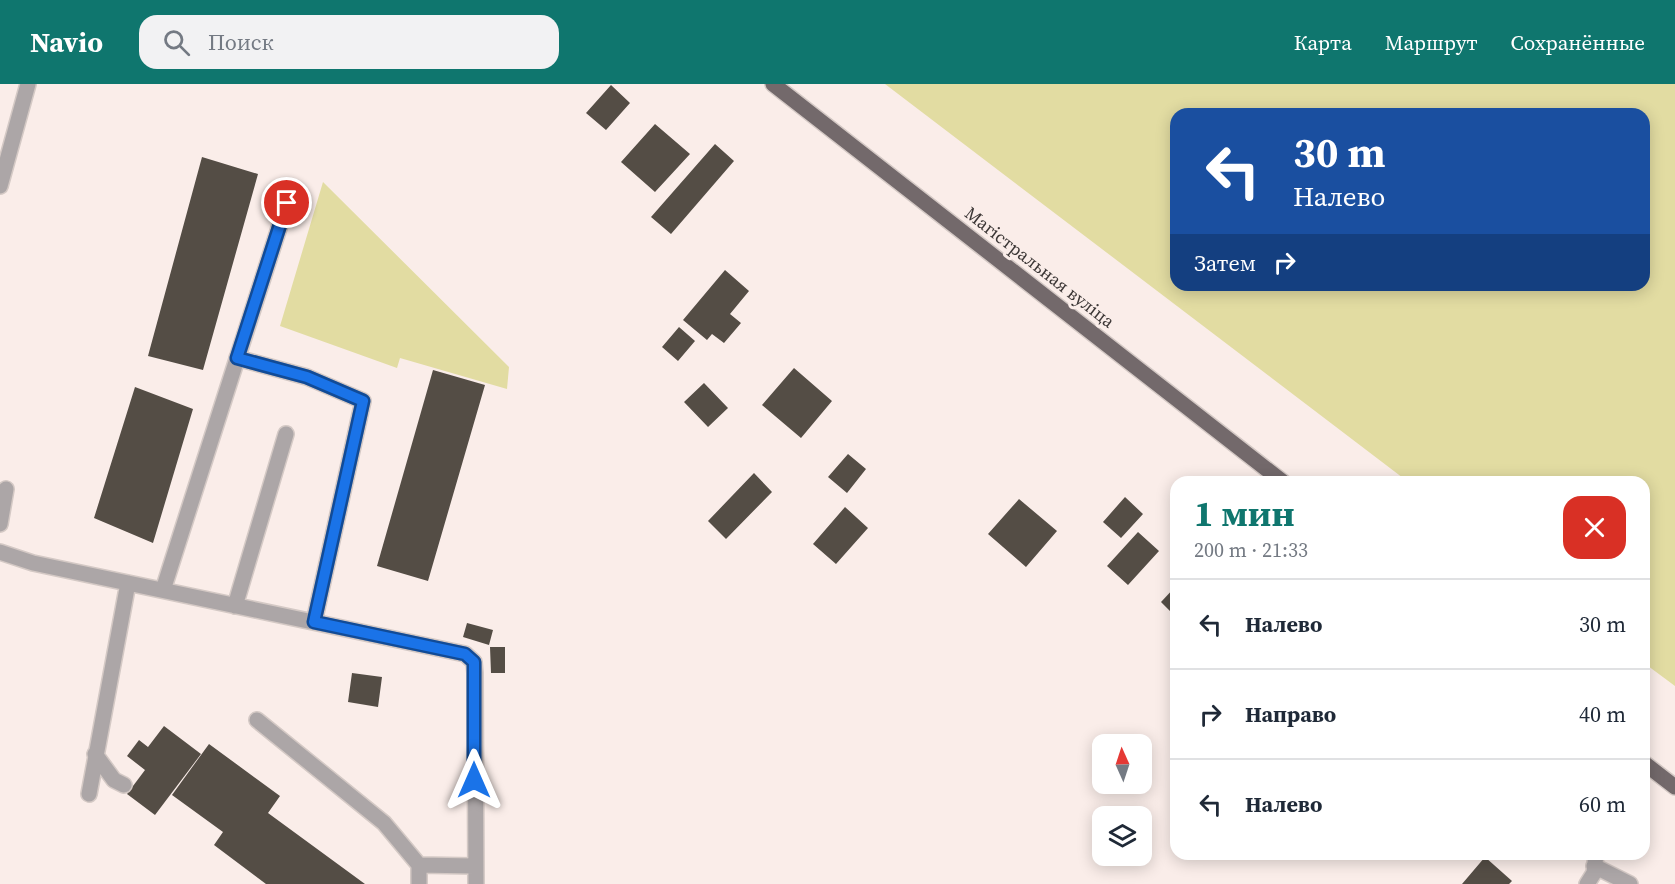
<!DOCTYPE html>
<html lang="ru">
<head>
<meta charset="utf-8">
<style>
	body { margin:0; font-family:"Source Serif 4",serif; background:#f2f2f3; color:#1f2937; height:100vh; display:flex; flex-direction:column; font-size:22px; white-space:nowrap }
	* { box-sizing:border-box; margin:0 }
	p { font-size:20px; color:#747a83 }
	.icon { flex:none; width:33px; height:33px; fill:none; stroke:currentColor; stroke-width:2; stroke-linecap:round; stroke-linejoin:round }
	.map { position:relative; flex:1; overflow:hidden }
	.drawer { position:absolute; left:1170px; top:392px; width:480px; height:384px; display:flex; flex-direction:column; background:#fff; border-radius:18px; box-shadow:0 3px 15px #0003 }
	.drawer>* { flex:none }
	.banner { position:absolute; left:1170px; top:24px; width:480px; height:183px; border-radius:18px; box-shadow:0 3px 15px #0003; background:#1a4fa0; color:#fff; overflow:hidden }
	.needle { width:39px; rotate:357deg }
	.tools { position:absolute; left:1092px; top:650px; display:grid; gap:12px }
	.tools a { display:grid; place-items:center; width:60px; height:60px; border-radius:12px; background:#fff; box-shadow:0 3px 15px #0003; font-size:30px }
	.pin { position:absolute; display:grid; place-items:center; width:51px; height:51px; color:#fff; margin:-26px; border:3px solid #fff; border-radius:50%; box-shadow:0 2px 6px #0007 }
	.me { position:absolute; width:66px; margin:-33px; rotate:0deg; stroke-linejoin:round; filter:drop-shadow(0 0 4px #0008) }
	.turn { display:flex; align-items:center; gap:21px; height:126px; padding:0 24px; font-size:27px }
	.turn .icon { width:78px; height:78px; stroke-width:2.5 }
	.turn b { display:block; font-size:42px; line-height:51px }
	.then { display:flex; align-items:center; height:57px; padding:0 24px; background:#0003; gap:12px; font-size:22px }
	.round { display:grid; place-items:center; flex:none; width:63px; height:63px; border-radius:18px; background:#f2f2f3 }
	.summary { display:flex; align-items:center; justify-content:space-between; height:102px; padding:0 24px }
	h1 { font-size:36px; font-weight:700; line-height:45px; color:#0f766e }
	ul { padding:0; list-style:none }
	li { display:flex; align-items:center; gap:18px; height:90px; padding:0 24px; border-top:2px solid #e0e1e3 }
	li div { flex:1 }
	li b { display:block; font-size:22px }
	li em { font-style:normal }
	header { display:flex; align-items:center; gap:36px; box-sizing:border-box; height:84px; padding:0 30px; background:#0f766e; color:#fff }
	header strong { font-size:28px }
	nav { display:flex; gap:33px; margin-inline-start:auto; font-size:21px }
	.search { width:420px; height:54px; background:#f2f2f3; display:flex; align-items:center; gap:15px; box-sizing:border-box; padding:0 21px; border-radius:18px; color:#747a83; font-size:22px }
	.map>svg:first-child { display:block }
</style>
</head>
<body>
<header>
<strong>Navio</strong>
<div class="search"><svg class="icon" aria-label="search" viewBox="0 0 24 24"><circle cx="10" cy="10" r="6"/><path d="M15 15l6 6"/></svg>Поиск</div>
<nav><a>Карта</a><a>Маршрут</a><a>Сохранённые</a></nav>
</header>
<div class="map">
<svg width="1675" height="800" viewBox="0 0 1675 800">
	<rect width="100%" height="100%" fill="#faede9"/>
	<path fill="#e2dca2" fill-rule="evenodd" d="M885 0H1675V602L1644 579V398L1407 397ZM1176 30H1644V201H1176Z
		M323 98 509 283 507 305 400 274 397 284 280 242Z"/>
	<path fill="#544d45" d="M611 1 630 19 606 46 586 29Z
		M655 40 690 70 655 108 621 78Z
		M715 60 734 77 671 150 651 133Z
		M202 73 258 90 203 286 148 272Z
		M725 186 749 207 730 230 741 239 724 259 712 250 707 256 683 236Z
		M679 243 695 257 678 277 662 263Z
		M794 284 832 317 801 354 762 321Z
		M433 286 485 301 428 497 377 482Z
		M704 299 728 324 708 343 684 318Z
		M135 303 193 325 153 459 94 434Z
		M848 370 866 385 847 409 828 393Z
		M754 389 772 408 726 455 708 437Z
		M1125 413 1143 430 1121 454 1103 438Z
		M1019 415 1057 447 1026 483 988 450Z
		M845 423 868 444 836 480 813 460Z
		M1138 448 1159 467 1128 501 1107 482Z
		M1176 502V533L1161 518Z
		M467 539 493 546 489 561 463 553Z
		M490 563H505V589H491Z
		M352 589 382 593 378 623 348 618Z
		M164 642 201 670 155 731 127 710 145 686 127 672 139 656 148 663Z
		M209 660 280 712 268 729 365 800H266L214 761 223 748 172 711Z
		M1485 773 1512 797 1509 800H1462Z"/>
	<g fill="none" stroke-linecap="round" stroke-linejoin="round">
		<defs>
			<path id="minor" d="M0 102 28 0
				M237 274 307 293 363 317 314 538
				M0 440 6 405
				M0 468 33 479 465 570 474 578 475 589 476 800
				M163 506 287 119
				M235 522 286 350
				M257 636 384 739 419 781 474 782
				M95 670 114 696 124 701
				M89 710 128 499
				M1594 782 1630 800
				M419 800V781
				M1587 800 1594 789 1596 770"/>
			<path id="major" d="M773 0 1283 398
				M1644 679 1675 703"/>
		</defs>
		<use href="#minor" stroke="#d4c9c5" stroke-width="18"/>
		<use href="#major" stroke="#d4c9c5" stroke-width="18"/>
		<use href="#minor" stroke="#aca6a7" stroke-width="15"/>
		<use href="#major" stroke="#73696b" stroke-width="15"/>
	</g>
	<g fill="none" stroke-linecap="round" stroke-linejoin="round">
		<defs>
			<path id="route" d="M287 119 237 274 307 293 363 317 314 538 465 570 474 578V696"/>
		</defs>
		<use href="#route" stroke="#114b97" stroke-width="15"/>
		<use href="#route" stroke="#1a73e8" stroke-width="10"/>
	</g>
	<g text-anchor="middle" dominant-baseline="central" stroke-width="6" stroke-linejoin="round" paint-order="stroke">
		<g font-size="18" fill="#3c3736" stroke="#faede9">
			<text transform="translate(1040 183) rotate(38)">Магістральная вуліца</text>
		</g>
	</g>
</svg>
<div class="tools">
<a><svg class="needle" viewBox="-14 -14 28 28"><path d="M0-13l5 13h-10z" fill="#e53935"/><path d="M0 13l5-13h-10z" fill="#747a83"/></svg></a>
<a><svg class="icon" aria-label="layers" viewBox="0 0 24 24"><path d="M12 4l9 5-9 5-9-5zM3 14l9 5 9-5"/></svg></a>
</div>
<div class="pin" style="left:287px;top:119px;background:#d93025"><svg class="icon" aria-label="arrive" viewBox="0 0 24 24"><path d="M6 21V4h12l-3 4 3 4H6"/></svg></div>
<svg class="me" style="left:474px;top:696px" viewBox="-20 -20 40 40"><path d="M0-17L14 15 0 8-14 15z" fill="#1a73e8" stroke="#fff" stroke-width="4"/></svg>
<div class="banner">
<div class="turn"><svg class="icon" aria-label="left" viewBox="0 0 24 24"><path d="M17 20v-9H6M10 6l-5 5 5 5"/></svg><div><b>30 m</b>Налево</div></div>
<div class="then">Затем<svg class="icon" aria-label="right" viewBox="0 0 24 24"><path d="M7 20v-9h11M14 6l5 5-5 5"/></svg></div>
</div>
<section class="drawer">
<div class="summary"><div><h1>1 мин</h1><p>200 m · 21:33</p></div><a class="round" style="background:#d93025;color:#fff"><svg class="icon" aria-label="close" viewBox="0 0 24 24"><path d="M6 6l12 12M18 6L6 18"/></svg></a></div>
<ul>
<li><svg class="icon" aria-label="left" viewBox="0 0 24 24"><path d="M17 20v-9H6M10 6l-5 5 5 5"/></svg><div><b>Налево</b></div><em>30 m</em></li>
<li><svg class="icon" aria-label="right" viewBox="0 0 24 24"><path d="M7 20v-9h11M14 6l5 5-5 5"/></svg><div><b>Направо</b></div><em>40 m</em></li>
<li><svg class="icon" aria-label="left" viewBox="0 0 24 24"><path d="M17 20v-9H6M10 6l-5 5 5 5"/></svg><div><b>Налево</b></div><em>60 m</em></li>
</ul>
</section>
</div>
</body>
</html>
